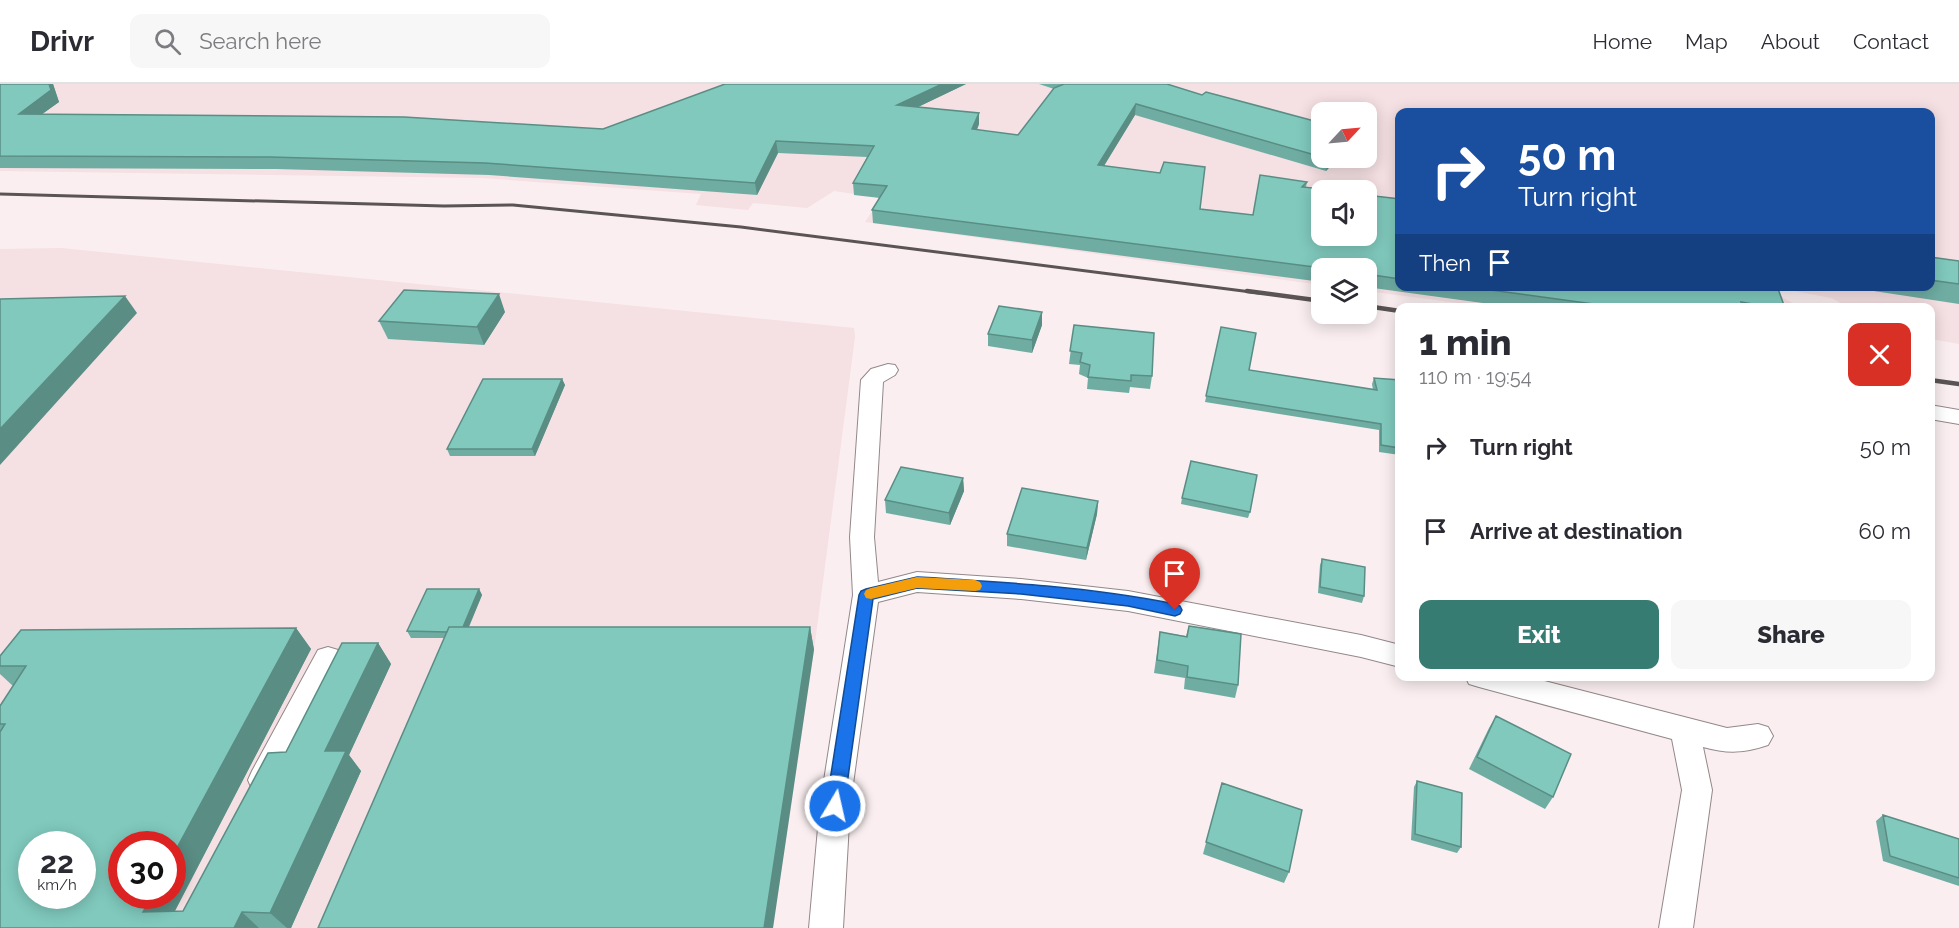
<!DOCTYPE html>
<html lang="en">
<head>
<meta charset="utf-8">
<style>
	body { margin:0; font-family:Raleway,sans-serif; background:#f7f7f7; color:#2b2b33; height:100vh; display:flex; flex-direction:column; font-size:22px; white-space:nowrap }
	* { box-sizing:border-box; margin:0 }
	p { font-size:20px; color:#7c7c81 }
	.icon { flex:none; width:33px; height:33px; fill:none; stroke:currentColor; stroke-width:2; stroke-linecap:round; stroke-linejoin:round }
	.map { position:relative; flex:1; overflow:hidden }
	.sheet { position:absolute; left:1395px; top:219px; width:540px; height:378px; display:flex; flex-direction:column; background:#fff; border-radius:12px; box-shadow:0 3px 15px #0003 }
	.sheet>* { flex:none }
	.top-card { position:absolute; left:1395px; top:24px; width:540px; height:183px; border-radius:12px; box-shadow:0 3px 15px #0003; background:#1a4fa0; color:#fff; overflow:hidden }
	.needle { width:39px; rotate:64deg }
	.tools { position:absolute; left:1311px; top:18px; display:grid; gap:12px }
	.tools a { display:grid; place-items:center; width:66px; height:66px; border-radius:12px; background:#fff; box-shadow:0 3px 15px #0003; font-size:30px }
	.speed { position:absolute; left:18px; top:747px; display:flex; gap:12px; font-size:30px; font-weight:700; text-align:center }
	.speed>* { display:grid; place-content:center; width:78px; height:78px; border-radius:50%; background:#fff; box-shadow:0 3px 15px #0003; line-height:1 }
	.speed small { font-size:15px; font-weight:400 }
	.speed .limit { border:9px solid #d22; background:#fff; color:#111 }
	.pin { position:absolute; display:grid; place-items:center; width:51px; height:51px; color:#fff; margin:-62px -26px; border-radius:50% 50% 50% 0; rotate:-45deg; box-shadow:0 0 6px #0007 }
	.pin .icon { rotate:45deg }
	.me { position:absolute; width:66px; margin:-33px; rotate:9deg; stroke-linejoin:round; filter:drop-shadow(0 0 4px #0008) }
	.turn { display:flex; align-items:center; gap:21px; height:126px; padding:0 24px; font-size:27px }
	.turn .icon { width:78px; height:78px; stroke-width:2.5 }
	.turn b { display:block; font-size:42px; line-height:51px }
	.then { display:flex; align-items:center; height:57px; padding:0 24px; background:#0003; gap:12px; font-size:22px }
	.round { display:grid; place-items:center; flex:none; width:63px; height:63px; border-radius:12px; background:#f7f7f7 }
	.summary { display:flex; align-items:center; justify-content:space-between; height:102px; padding:0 24px }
	h1 { font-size:36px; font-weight:800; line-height:45px }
	.action { display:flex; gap:12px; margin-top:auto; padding:12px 24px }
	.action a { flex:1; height:69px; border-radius:12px; background:#377c72; color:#fff; font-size:24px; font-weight:800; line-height:69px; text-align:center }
	.action a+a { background:#f7f7f7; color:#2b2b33 }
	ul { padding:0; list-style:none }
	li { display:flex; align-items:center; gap:18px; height:84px; padding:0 24px }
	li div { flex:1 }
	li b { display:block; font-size:22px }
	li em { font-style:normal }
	header { display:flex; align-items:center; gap:36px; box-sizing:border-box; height:84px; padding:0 30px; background:#fff; border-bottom:2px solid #e1e1e2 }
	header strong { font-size:28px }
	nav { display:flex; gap:33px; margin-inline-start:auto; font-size:21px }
	.search { width:420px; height:54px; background:#f7f7f7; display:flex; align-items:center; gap:15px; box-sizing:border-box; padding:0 21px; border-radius:12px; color:#7c7c81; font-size:22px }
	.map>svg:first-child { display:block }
</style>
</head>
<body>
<header>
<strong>Drivr</strong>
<div class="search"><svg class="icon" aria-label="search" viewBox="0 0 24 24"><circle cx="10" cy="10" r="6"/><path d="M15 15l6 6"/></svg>Search here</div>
<nav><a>Home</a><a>Map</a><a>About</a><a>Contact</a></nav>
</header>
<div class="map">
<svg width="1959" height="844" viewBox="0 0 1959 844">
	<rect width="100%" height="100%" fill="#faeef0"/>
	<path fill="#f5e0e3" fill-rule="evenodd" d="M0 0H1959V260L1931 255 1930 224 1848 223 1831 214 1774 203 1930 202V28H1400V202L1775 209 1801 224 1488 223 1367 207 1366 184H1322L1321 201 865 138 881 114 834 107 807 124 753 119 748 126 696 121 701 110 482 94 0 87ZM1322 28H1366V74H1322ZM1322 106H1366V152H1322Z
		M61 164 854 244 855 253 814 566 773 844H0V165ZM32 760H82V812H32ZM122 760H172V812H122Z"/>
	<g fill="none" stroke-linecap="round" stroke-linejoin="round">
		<defs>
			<path id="street" d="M888 280 895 281 898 286 895 291 883 298 874 453 878 498 917 488 1021 495 1128 507 1361 551 1400 561V583L1361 573 1128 527 1021 515 917 508 878 518 850 722 843 844H809L820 722 853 511 850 453 861 296 871 285Z
				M1930 321 1959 326V340L1930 335Z
				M328 563 338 566 342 574 274 705 263 709 252 705 248 696 252 687 318 566Z
				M1465 592H1525L1727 644 1758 640 1768 643 1773 652 1768 661C1744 669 1728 670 1703 663L1712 706 1693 844H1659L1682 706 1672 655 1479 603 1469 600Z"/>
		</defs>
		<use href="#street" stroke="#938889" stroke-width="2"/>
		<use href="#street" fill="#fff" fill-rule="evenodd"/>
		<path stroke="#5a5455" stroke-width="3" d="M0 110 444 122 513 121 741 143 1259 209"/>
		<path stroke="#5a5455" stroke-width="4.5" d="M1247 207 1322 217
			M1366 222 1400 227
			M1930 296 1959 300"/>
	</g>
	<path fill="#6fada3" d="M0 0H53L59 18 42 30 603 45 725 0H966L918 23 979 40 977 46 1018 51 1054 5 1039 0H1167L1202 11 1322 39V74H1338L1326 87 1135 31 1104 82 1200 125 1252 131 1307 98 1306 103 1400 115V202H1777L1785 224H1519L1366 203V184H1322V198L873 139 872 126 880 114 854 111 853 99 867 73 778 69 757 111 489 91 276 85 0 84Z
		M1930 173 1959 177V220L1841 202H1930Z
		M505 228 484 261 388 255 379 237Z
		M1042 228V241L1032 269 988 262V250Z
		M1074 241 1152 292 1150 305 1130 303 1129 309 1087 305 1088 294 1079 290 1080 281 1069 280Z
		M1221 243 1249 286 1373 306 1372 300 1374 294 1400 296V371L1379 368V346L1205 318Z
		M562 295 565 301 535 372H450L447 365Z
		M963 394 964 407 950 441 886 429 885 416Z
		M1182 414 1250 428 1248 434 1181 420Z
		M1098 417 1097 430 1086 476 1007 462V450Z
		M1322 475 1364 512 1362 519 1318 509 1320 481Z
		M479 505 482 511 469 543H810L814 566 444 554H411L407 547Z
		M1189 542 1238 601 1235 614 1184 605 1185 594 1154 589 1160 548 1186 552Z
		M296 544 311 565 175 827H183L286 668 378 559 391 580 349 671 361 687 291 844H0V622L13 602 0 590V572Z
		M1496 632 1553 713 1545 725 1469 685 1489 644Z
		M1417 697 1461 763 1457 769 1411 756 1414 703Z
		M1222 699 1289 788 1284 799 1203 770Z
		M1883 731 1959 755V802L1883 777 1876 737Z"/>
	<path fill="#5a8d84" d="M49 0H53L59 18 27 41 19 30Z
		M942 0H966L897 33V21Z
		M1136 20 1135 31 1097 93 1098 81Z
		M979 29V40L972 57V45Z
		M776 57 778 69 757 111 755 99Z
		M1330 74H1338L1326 87 1329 75Z
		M499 210 505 228 484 261 477 243Z
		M125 212 137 229 0 381V345Z
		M1042 228V241L1032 269V256Z
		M562 295 565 301 535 372 532 365Z
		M963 394 964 407 950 441 949 429Z
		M1098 417 1097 430 1086 476 1087 464Z
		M479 505 482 511 464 554 461 548Z
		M810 543 814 566 773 844H764Z
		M296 544 311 565 166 844 143 828 152 812H172V773Z
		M378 559 391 580 349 671 361 687 291 844H287L270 829 325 667Z
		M242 828 259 844H234Z"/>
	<path fill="#81c9bd" stroke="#5a8d84" stroke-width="1.5" fill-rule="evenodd" d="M0 0H49L51 6 19 30 404 33 603 45 725 0H942L897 21 979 29 972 45 1018 51 1054 4 1064 0H1167L1202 11 1206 8 1322 39V73L1136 20 1098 81 1160 89 1164 78 1205 83 1200 125 1253 131 1260 91 1307 98 1302 103 1333 106H1322V152H1366V111L1400 115V195L1366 190V184H1322L872 126 887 102 853 99 874 62 776 57 755 99 485 79 270 73 0 72Z
		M1930 173 1959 177V200L1930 196Z
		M1461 202H1777L1785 224H1776L1741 218 1743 224H1623Z
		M404 206 499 210 477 243 379 237Z
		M125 212 0 345V215Z
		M999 222 1042 228 1032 256 988 250Z
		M1074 241 1154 249 1152 292 1131 291V297L1088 293 1090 281 1080 278 1082 269 1070 267Z
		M1221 243 1256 249 1249 286 1377 306 1374 294 1400 296V364L1381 361V340L1206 312Z
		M483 295H562L532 365H447Z
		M1191 377 1257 391 1250 428 1182 414Z
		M901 383 963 394 949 429 885 416Z
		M1022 404 1098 417 1087 464 1007 450Z
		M1322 475 1365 483 1364 512 1320 503Z
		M427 505H479L463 543H449L447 548 407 547Z
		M1189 542 1241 550 1238 601 1187 593 1188 582 1157 576 1160 548 1187 553Z
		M449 543H810L764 844H318Z
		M296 544 172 773V760H122V812H152L143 828 183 827 268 669 286 668 342 559H378L325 667H346L270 829 242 828 234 844H0V648L5 640H0V622L26 582H0V572L21 546ZM32 760H82V812H32Z
		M1496 632 1571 670 1553 713 1477 673Z
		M1417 697 1462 709 1461 763 1415 750Z
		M1222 699 1302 726 1289 788 1206 758Z
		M1883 731 1959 755V794L1890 772Z"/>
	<path fill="#1a73e8" stroke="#114b97" stroke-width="1.5" d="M917 493C1003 498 1090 503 1175 520L1180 522 1182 526 1180 530 1175 532 1128 522 1021 510 917 504 873 515 844 722 841 728 835 730 829 728 826 722 859 511 861 507 866 505Z"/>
	<path fill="#f59e0b" d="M917 493 975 496 980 498 982 502 980 506 975 507 917 504 871 515 866 514 864 510 866 506 871 504Z"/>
</svg>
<div class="tools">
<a><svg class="needle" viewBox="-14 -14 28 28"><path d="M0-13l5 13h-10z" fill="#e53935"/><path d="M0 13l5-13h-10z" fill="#7c7c81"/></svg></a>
<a><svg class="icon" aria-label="sound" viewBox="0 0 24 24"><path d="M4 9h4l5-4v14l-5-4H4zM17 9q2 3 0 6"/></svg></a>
<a><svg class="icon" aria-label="layers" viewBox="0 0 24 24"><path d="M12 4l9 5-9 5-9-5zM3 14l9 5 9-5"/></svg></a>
</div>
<div class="speed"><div>22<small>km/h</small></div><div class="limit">30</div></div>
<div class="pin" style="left:1175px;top:526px;background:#d93025"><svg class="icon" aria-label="arrive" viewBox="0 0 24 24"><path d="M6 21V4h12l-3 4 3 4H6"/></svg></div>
<svg class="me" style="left:835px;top:722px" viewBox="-20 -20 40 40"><circle r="17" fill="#1a73e8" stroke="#fff" stroke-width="3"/><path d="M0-11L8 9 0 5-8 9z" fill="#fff"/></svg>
<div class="top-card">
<div class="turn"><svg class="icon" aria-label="right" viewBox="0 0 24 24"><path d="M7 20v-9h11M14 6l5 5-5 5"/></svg><div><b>50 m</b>Turn right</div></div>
<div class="then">Then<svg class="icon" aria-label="arrive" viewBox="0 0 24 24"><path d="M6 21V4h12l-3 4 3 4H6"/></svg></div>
</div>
<section class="sheet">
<div class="summary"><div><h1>1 min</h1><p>110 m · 19:54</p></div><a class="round" style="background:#d93025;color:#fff"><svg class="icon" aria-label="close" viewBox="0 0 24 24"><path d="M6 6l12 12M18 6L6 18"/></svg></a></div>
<ul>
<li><svg class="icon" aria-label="right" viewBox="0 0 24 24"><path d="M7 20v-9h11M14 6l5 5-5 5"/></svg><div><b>Turn right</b></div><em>50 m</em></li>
<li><svg class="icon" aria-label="arrive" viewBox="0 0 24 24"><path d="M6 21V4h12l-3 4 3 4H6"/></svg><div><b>Arrive at destination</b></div><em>60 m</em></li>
</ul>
<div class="action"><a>Exit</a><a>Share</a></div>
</section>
</div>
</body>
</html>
